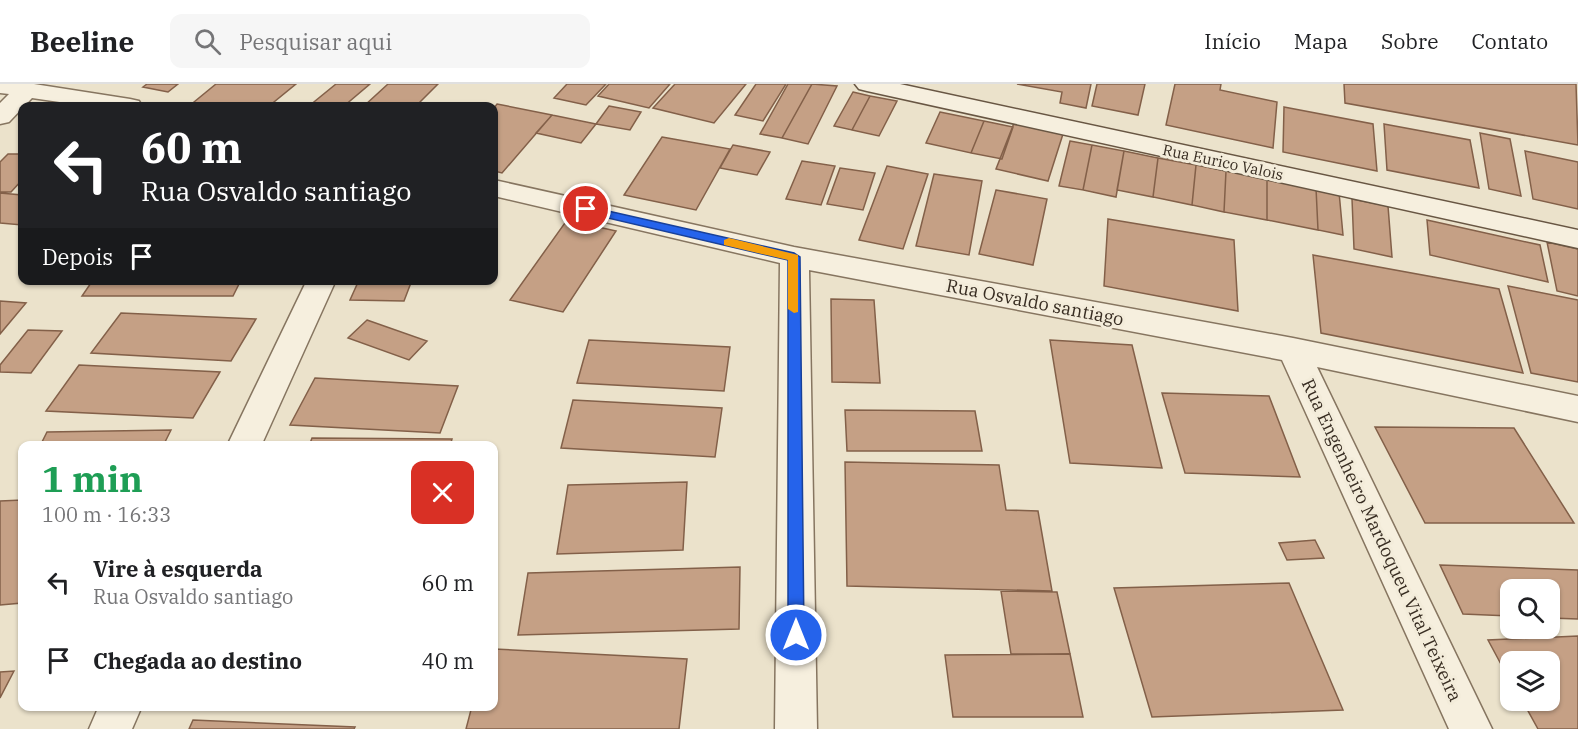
<!DOCTYPE html>
<html lang="pt">
<head>
<meta charset="utf-8">
<style>
	body { margin:0; font-family:"IBM Plex Serif",serif; background:#f6f6f6; color:#202124; height:100vh; display:flex; flex-direction:column; font-size:22px; white-space:nowrap }
	* { box-sizing:border-box; margin:0 }
	p { font-size:20px; color:#757577 }
	.icon { flex:none; width:33px; height:33px; fill:none; stroke:currentColor; stroke-width:2; stroke-linecap:round; stroke-linejoin:round }
	.map { position:relative; flex:1; overflow:hidden }
	.sheet { position:absolute; left:18px; top:357px; width:480px; height:270px; display:flex; flex-direction:column; background:#fff; border-radius:12px; box-shadow:0 2px 4px #0004 }
	.sheet>* { flex:none }
	.banner { position:absolute; left:18px; top:18px; width:480px; height:183px; border-radius:12px; box-shadow:0 2px 4px #0004; background:#202124; color:#fff; overflow:hidden }
	.controls { position:absolute; left:1500px; top:495px; display:grid; gap:12px }
	.controls a { display:grid; place-items:center; width:60px; height:60px; border-radius:12px; background:#fff; box-shadow:0 2px 4px #0004; font-size:30px }
	.pin { position:absolute; display:grid; place-items:center; width:51px; height:51px; color:#fff; margin:-26px; border:3px solid #fff; border-radius:50%; box-shadow:0 2px 6px #0007 }
	.me { position:absolute; width:66px; margin:-33px; rotate:0deg; stroke-linejoin:round; filter:drop-shadow(0 0 4px #0008) }
	.turn { display:flex; align-items:center; gap:21px; height:126px; padding:0 24px; font-size:27px }
	.turn .icon { width:78px; height:78px; stroke-width:2.5 }
	.turn b { display:block; font-size:42px; line-height:51px }
	.then { display:flex; align-items:center; height:57px; padding:0 24px; background:#0003; gap:12px; font-size:22px }
	.round { display:grid; place-items:center; flex:none; width:63px; height:63px; border-radius:12px; background:#f6f6f6 }
	.summary { display:flex; align-items:center; justify-content:space-between; height:102px; padding:0 24px }
	h1 { font-size:36px; font-weight:800; line-height:45px; color:#1e9e55 }
	ul { padding:0; list-style:none }
	li { display:flex; align-items:center; gap:18px; height:78px; padding:0 24px }
	li div { flex:1 }
	li b { display:block; font-size:22px }
	li em { font-style:normal }
	header { display:flex; align-items:center; gap:36px; box-sizing:border-box; height:84px; padding:0 30px; background:#fff; border-bottom:2px solid #e0e0e0 }
	header strong { font-size:28px }
	nav { display:flex; gap:33px; margin-inline-start:auto; font-size:21px }
	.search { width:420px; height:54px; background:#f6f6f6; display:flex; align-items:center; gap:15px; box-sizing:border-box; padding:0 21px; border-radius:12px; color:#757577; font-size:22px }
	.map>svg:first-child { display:block }
</style>
</head>
<body>
<header>
<strong>Beeline</strong>
<div class="search"><svg class="icon" aria-label="search" viewBox="0 0 24 24"><circle cx="10" cy="10" r="6"/><path d="M15 15l6 6"/></svg>Pesquisar aqui</div>
<nav><a>Início</a><a>Mapa</a><a>Sobre</a><a>Contato</a></nav>
</header>
<div class="map">
<svg width="1578" height="645" viewBox="0 0 1578 645">
	<rect width="100%" height="100%" fill="#ebe2cb"/>
	<path fill="#c5a085" stroke="#836049" stroke-width="1.5" d="M147 0H178L168 8 143 3Z
		M216 0H296L269 22H217L194 18Z
		M336 0H370L344 22H309Z
		M388 0H438L416 22H364Z
		M567 0H606L586 21 554 14Z
		M609 0H670L649 24 598 12Z
		M675 0H746L714 39 653 24Z
		M756 0H786L763 37 735 31Z
		M788 0H812L782 54 760 50Z
		M812 0 837 2 808 60 782 54Z
		M1017 0H1091L1086 24 1060 19 1062 8Z
		M1097 0H1145L1138 31 1092 22Z
		M1175 0H1221L1220 6 1277 18 1273 64 1166 41Z
		M1344 0H1576L1578 61 1345 19Z
		M853 8 870 12 852 46 834 42Z
		M870 12 897 17 879 52 852 46Z
		M497 20 552 31 502 89 494 87V24Z
		M609 22 641 28 630 46 596 40Z
		M1284 23 1373 40 1377 87 1283 68Z
		M940 28 984 37 971 69 926 59Z
		M552 31 596 40 581 59 536 49Z
		M984 37 1013 43 1002 75 971 69Z
		M1014 39 1063 50 1048 97 996 85Z
		M1384 40 1470 56 1479 104 1387 86Z
		M1480 49 1510 55 1521 112 1489 105Z
		M662 53 730 65 696 126 624 111Z
		M1070 57 1092 61 1083 106 1059 102Z
		M733 61 770 68 757 91 720 84Z
		M1092 61 1124 67 1116 113 1083 106Z
		M1124 67 1158 74 1153 113 1117 106Z
		M1525 67 1578 78V125L1533 115Z
		M8 70H22V96L11 108H0V78Z
		M1158 74 1196 81 1192 121 1153 113Z
		M802 77 835 82 821 121 786 115Z
		M1196 81 1226 87 1224 128 1192 121Z
		M887 82 928 90 903 165 859 156Z
		M840 84 875 89 863 126 827 120Z
		M1226 87 1267 94V136L1224 128Z
		M934 90 982 97 969 171 916 162Z
		M1267 94 1316 104 1318 146 1267 136Z
		M1316 104 1339 108 1343 151 1318 146Z
		M996 106 1047 115 1033 181 979 170Z
		M0 109 22 111V141L0 139Z
		M1352 115 1388 122 1392 173 1354 165Z
		M1108 135 1234 156 1238 227 1104 202Z
		M567 136 616 147 563 228 510 216Z
		M1427 136 1540 161 1548 198 1430 171Z
		M1547 158 1578 165V212L1557 207Z
		M1313 171 1499 205 1523 289 1321 249Z
		M93 196H241L233 212H82Z
		M359 196H412L404 217 350 216Z
		M1508 202 1578 216V298L1531 289Z
		M831 215 874 216 880 299 832 298Z
		M0 217 26 219 0 250Z
		M121 229 256 235 231 277 91 269Z
		M367 236 427 257 409 276 348 254Z
		M28 246 62 247 31 289 0 288V281Z
		M589 256 730 263 724 307 577 299Z
		M1050 256 1132 261 1162 384 1070 379Z
		M79 281 220 288 193 334 46 327Z
		M315 294 458 302 440 349 290 341Z
		M1162 309 1269 312 1300 393 1185 389Z
		M573 316 722 324 715 373 561 364Z
		M845 326 975 327 982 367H847Z
		M1375 343 1514 344 1574 439H1425Z
		M171 346 163 362H40L47 348Z
		M312 354 452 355 450 362H309Z
		M845 378 999 381 1006 426 1038 427 1052 507 847 502Z
		M687 398 683 466 557 470 568 401Z
		M22 416V519L0 521V417Z
		M1315 456 1324 474 1287 476 1279 459Z
		M1440 481 1578 486V535L1550 534V506H1510V532L1463 530Z
		M740 483 739 545 518 551 528 489Z
		M1289 499 1343 626 1152 633 1114 504Z
		M1001 507 1057 508 1070 570H1011Z
		M1578 552V645H1538L1522 616H1550V578H1510V597L1488 556Z
		M494 565 687 575 679 645H466L472 622H494Z
		M1070 570 1083 633H953L945 571Z
		M14 587 0 614V588Z
		M193 636 355 643 354 645H189Z"/>
	<g fill="none" stroke-linecap="round" stroke-linejoin="round">
		<defs>
			<path id="street" d="M0 0H34L130 15 139 17 142 22H87L32 14 9 38 0 40V19L9 10 0 9Z
				M494 96 794 163 1293 254 1578 312V338L1317 283 1492 645H1449L1282 276 809 186 817 645H775L780 179 494 112Z
				M307 196H336L261 362H227Z
				M99 622H142L132 645H89Z"/>
			<path id="secondary" d="M855 0H900L1578 146V164L867 7 859 5Z"/>
		</defs>
		<use href="#street" stroke="#867560" stroke-width="3"/>
		<use href="#secondary" stroke="#685643" stroke-width="3"/>
		<use href="#street" fill="#f6efde" fill-rule="evenodd"/>
		<use href="#secondary" fill="#f6efde" fill-rule="evenodd"/>
	</g>
	<path fill="#2563eb" stroke="#184099" stroke-width="1.5" d="M586 122 794 169 800 173 804 551 802 556 796 558 790 556 788 551V176L582 128V123Z"/>
	<path fill="#f59e0b" d="M729 154 798 171V228L794 229 788 225V176L724 161V156Z"/>
	<g text-anchor="middle" dominant-baseline="central" stroke-width="6" stroke-linejoin="round" paint-order="stroke">
		<g font-size="15" fill="#382d22" stroke="#f3ecda">
			<text transform="translate(1223 78) rotate(12)">Rua Eurico Valois</text>
		</g>
		<g font-size="18" fill="#382d22" stroke="#f3ecda">
			<text transform="translate(1035 218) rotate(11)">Rua Osvaldo santiago</text>
			<text transform="translate(1382 456) rotate(65)">Rua Engenheiro Mardoqueu Vital Teixeira</text>
		</g>
	</g>
</svg>
<div class="controls">
<a><svg class="icon" aria-label="search" viewBox="0 0 24 24"><circle cx="10" cy="10" r="6"/><path d="M15 15l6 6"/></svg></a>
<a><svg class="icon" aria-label="layers" viewBox="0 0 24 24"><path d="M12 4l9 5-9 5-9-5zM3 14l9 5 9-5"/></svg></a>
</div>
<div class="pin" style="left:586px;top:125px;background:#d93025"><svg class="icon" aria-label="arrive" viewBox="0 0 24 24"><path d="M6 21V4h12l-3 4 3 4H6"/></svg></div>
<svg class="me" style="left:796px;top:551px" viewBox="-20 -20 40 40"><circle r="17" fill="#2563eb" stroke="#fff" stroke-width="3"/><path d="M0-11L8 9 0 5-8 9z" fill="#fff"/></svg>
<div class="banner">
<div class="turn"><svg class="icon" aria-label="left" viewBox="0 0 24 24"><path d="M17 20v-9H6M10 6l-5 5 5 5"/></svg><div><b>60 m</b>Rua Osvaldo santiago</div></div>
<div class="then">Depois<svg class="icon" aria-label="arrive" viewBox="0 0 24 24"><path d="M6 21V4h12l-3 4 3 4H6"/></svg></div>
</div>
<section class="sheet">
<div class="summary"><div><h1>1 min</h1><p>100 m · 16:33</p></div><a class="round" style="background:#d93025;color:#fff"><svg class="icon" aria-label="close" viewBox="0 0 24 24"><path d="M6 6l12 12M18 6L6 18"/></svg></a></div>
<ul>
<li><svg class="icon" aria-label="left" viewBox="0 0 24 24"><path d="M17 20v-9H6M10 6l-5 5 5 5"/></svg><div><b>Vire à esquerda</b><p>Rua Osvaldo santiago</p></div><em>60 m</em></li>
<li><svg class="icon" aria-label="arrive" viewBox="0 0 24 24"><path d="M6 21V4h12l-3 4 3 4H6"/></svg><div><b>Chegada ao destino</b></div><em>40 m</em></li>
</ul>
</section>
</div>
</body>
</html>
